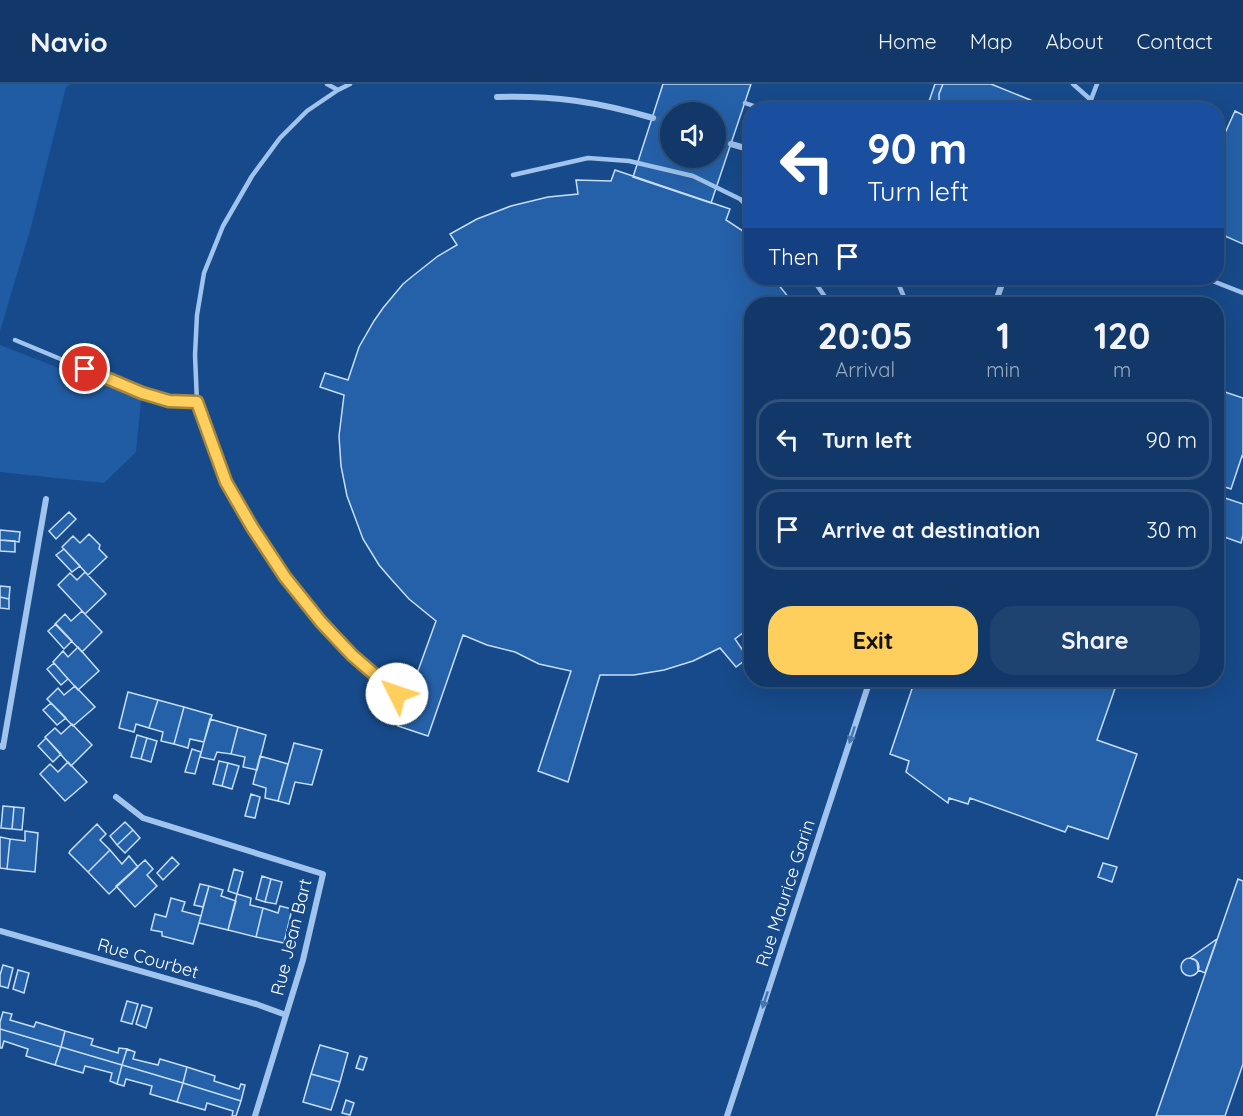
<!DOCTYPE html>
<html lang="en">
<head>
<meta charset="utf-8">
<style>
	body { margin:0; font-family:Quicksand,sans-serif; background:#1e4371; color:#f1f3f6; height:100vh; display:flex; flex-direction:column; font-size:22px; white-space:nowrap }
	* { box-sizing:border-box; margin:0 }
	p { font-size:20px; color:#9cacc0 }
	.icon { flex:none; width:33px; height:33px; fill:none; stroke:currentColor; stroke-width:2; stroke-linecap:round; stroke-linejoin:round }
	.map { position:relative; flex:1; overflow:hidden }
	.drawer { position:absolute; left:744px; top:213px; width:480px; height:390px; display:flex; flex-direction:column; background:#113868; border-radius:24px; box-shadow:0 6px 24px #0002,0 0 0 2px #30527c }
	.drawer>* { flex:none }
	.top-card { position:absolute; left:744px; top:18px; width:480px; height:183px; border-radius:24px; box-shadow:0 6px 24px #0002,0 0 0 2px #30527c; background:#1a4fa0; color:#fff; overflow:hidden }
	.fabs { position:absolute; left:660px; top:18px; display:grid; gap:12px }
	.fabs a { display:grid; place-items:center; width:66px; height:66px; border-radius:50%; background:#113868; box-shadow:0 6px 24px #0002,0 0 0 2px #30527c; font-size:30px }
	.pin { position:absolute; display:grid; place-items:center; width:51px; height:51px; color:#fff; margin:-26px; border:3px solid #fff; border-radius:50%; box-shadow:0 2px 6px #0007 }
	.me { position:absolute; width:66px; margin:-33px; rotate:311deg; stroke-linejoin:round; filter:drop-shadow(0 0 4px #0008) }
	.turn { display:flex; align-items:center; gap:21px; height:126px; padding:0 24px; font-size:27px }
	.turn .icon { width:78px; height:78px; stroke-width:2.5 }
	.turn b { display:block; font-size:42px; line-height:51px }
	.then { display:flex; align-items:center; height:57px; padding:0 24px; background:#0003; gap:12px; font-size:22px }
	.eta { display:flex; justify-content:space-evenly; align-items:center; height:102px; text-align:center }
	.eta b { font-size:36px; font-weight:800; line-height:42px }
	.action { display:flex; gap:12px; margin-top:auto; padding:12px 24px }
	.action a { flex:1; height:69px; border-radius:24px; background:#ffcf5d; color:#111; font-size:24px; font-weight:800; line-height:69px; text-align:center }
	.action a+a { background:#1e4371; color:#f1f3f6 }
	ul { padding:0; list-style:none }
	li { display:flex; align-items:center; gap:18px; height:81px; margin:0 12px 9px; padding:0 12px; border:3px solid #30527c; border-radius:24px }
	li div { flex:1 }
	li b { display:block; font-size:22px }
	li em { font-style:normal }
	header { display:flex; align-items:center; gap:36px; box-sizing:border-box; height:84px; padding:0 30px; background:#113868; border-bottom:2px solid #30527c }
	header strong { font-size:28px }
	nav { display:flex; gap:33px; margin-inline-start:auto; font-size:21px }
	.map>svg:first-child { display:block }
</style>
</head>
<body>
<header>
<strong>Navio</strong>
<nav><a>Home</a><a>Map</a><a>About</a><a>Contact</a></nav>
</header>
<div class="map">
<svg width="1243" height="1032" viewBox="0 0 1243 1032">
	<rect width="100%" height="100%" fill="#174a8a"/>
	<path fill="#205ca3" d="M0 0H71L66 3 31 143 0 247Z
		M0 261 141 316 136 368 104 399 0 388Z"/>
	<path fill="#2561a9" stroke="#c6defa" stroke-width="1.5" fill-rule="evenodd" d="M663 0H751L711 119 633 93ZM670 28H716V74H670Z
		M935 0H943L939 10V20L941 26H926Z
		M943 0H991L1055 26H941L939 20V10Z
		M1235 27 1243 31V160L1216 148V69Z
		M615 86 730 125 726 136 752 153V157L744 166 752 172V194H773L794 220H752V542L735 555 748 574 736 583 720 564 693 577 664 586 634 591H600L568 698 538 687 571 587 539 580 515 568 487 561 463 551 428 652 398 642 436 537 409 515 391 495 379 481 363 455 347 412 341 382 339 352 344 311 320 303 325 289 348 296 359 263 374 237 383 224 403 200 414 191 438 172 457 161 450 150 477 135 511 122 548 113 578 110 576 96 611 97Z
		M1216 305 1243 314V373L1242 372 1231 405 1216 400Z
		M1216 411 1243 420V451L1241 459 1216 450Z
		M69 428 76 435 56 455 49 447Z
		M0 446 20 448 19 458 0 456Z
		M89 450 100 461 99 465 107 473 88 491 62 463 73 452 80 459Z
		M0 456 15 457V468L0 467Z
		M64 465 80 482 72 488 56 471Z
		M85 488 106 510 85 530 58 501 70 489 77 496Z
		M0 502 10 503 9 515 0 513Z
		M0 513 9 515V525L0 524Z
		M82 527 102 548 82 568 55 540 65 530 71 537Z
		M56 540 72 557 64 565 48 547Z
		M78 563 99 587 78 606 53 578 63 567 68 573Z
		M54 579 68 595 61 601 47 585Z
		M915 596H1118L1097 656 1137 670 1108 755 1068 742 1065 748 970 714 968 720 949 714 948 719 906 688 909 677 890 670Z
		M75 602 95 623 73 642 47 615 58 604 64 611Z
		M128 608 158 616 149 644 136 640 134 648 119 644Z
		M158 616 184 623 174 660 161 657 163 648 149 644Z
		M51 619 66 634 57 641 43 626Z
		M184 623 212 631 204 658 190 655 188 664 174 660Z
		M210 635 238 643 231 670 217 668 214 676 200 673Z
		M72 640 92 661 71 682 45 653 55 644 61 650Z
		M238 643 266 651 257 686 243 683 245 673 231 670Z
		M137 651 147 654 141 675 131 673Z
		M46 654 61 670 53 678 38 662Z
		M147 654 157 657 151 678 141 675Z
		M294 659 322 666 312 701 295 698 289 720 278 717Z
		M192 665 201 668 195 690 185 688Z
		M260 672 288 680 278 717 265 714 266 704 253 700Z
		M219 677 228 679 222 702 213 700Z
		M68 678 87 698 65 717 40 690 50 680 58 688Z
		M228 679 239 682 232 705 222 702Z
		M251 710 260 713 255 734 245 732Z
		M3 722 14 723 12 745 1 744Z
		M14 723 24 724 22 746 12 745Z
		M125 738 133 746 117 761 110 752Z
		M97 740 106 750 100 756 110 766 88 788 69 769 70 767Z
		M133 746 140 754 125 769 117 761Z
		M25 747 38 749 35 788 7 785 10 755 25 757Z
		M0 753 10 755 7 785 0 784Z
		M110 766 122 780 129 772 138 783 109 810 88 788Z
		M172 773 179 780 163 796 157 789Z
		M145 776 153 785 147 791 157 802 135 823 116 802Z
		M1103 779 1117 783 1112 798 1098 793Z
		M234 785 243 788 237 810 228 807Z
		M262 792 271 795 265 818 256 815Z
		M271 795 282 798 276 820 265 818Z
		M1238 795 1243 797V980L1225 1032H1156Z
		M200 800 209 802 203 823 194 821Z
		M209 802 223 806 221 812 236 817 228 846 199 839Z
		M237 810 251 814 250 821 263 824 256 853 228 846Z
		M171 814 185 818 182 827 201 832 193 860 162 852V848L151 846 155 830 166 833Z
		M280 822 292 825 284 859 256 853 263 824 278 829Z
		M1217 855 1205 889 1198 886 1197 878 1195 876 1190 874Z
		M1181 883a9 9 0 1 1 18 0a9 9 0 1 1-18 0Z
		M3 881 13 884 8 904 0 902V891Z
		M18 886 29 889 24 909 13 905Z
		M127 917 138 920 132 940 121 937Z
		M142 921 152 924 146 944 136 940Z
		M3 928 12 930 10 936 34 943 36 938 65 947 61 963 0 945V938Z
		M0 945 61 963 55 981 26 972 28 965 4 957 2 964H0Z
		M65 947 93 955 91 961 118 969 119 964 127 965 122 981 61 963Z
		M320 961 348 969 340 998 311 990Z
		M61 963 122 981 117 1000 110 997 112 989 85 982 83 989 55 981Z
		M127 965 135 968 133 975 158 981 160 975 187 983 183 999 122 981Z
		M360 972 367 974 363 986 356 984Z
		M122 981 183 999 177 1018 150 1010 152 1002 126 995 124 1002 117 1000Z
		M187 983 215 992 214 997 239 1005 241 1000 245 1001 241 1017 183 999Z
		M311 990 340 998 331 1026 303 1018Z
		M183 999 241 1017 236 1032H232L233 1027 207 1019 205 1026 177 1018Z
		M346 1016 354 1019 350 1031 342 1029Z"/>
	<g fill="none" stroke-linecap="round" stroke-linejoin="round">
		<path stroke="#3a659c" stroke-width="6" stroke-dasharray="6 3" stroke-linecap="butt" d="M653 34 670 40
			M716 54 731 60"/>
		<path stroke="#a0c4ee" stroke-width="4.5" d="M327 0 338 6
			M350 0 338 6 307 27 280 54 252 92 223 142 204 189 197 231 195 271 197 318 226 398 252 443 285 493 321 538 352 571 397 610
			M1073 0 1091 16
			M745 19 765 26
			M1087 26 1097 0
			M513 91 588 74 629 77 693 92 740 115 752 126
			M812 194 830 220
			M894 194 898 199 907 220
			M1205 194 1243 209
			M15 256 142 309 169 317 197 318"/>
		<path stroke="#a0c4ee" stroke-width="6" d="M497 13C553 11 598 18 653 34
			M731 60 752 66
			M995 220 1004 194
			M0 662 3 663 46 415
			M116 713 143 734 323 790 303 876 255 1032
			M0 847 256 920 286 931
			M727 1032 870 596"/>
	</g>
	<defs><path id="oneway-solid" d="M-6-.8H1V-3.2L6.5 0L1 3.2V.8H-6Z" transform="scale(1.5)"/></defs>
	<g fill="#4775ad">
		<use href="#oneway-solid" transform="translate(852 651) rotate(108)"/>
		<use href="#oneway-solid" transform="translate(765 916) rotate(108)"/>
	</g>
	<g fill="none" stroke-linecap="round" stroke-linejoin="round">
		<defs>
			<path id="route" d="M85 285 142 309 169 317 197 318 226 398 252 443 285 493 321 538 352 571 397 610"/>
		</defs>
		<use href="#route" stroke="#a6873c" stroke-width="15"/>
		<use href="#route" stroke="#ffcf5d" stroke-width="10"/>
	</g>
	<g text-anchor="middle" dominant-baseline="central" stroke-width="6" stroke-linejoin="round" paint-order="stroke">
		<g font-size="18" fill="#fff" stroke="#174a8a">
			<text transform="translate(785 809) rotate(-72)">Rue Maurice Garin</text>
			<text transform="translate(291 853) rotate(-76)">Rue Jean Bart</text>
			<text transform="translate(148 874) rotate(16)">Rue Courbet</text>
		</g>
	</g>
</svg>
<div class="fabs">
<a><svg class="icon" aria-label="sound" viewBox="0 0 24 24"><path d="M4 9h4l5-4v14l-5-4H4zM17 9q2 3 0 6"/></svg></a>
</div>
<div class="pin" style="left:85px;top:285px;background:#d93025"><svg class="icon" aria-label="arrive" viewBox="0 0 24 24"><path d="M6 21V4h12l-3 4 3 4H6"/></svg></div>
<svg class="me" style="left:397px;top:610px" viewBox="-20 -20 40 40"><circle r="19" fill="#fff"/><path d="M0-13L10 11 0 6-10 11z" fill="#ffcf5d"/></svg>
<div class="top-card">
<div class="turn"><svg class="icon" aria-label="left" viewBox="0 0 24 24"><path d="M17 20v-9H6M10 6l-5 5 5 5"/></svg><div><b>90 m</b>Turn left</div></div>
<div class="then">Then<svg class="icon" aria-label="arrive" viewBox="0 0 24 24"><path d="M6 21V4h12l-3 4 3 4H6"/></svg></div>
</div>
<section class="drawer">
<div class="eta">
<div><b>20:05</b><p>Arrival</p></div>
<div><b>1</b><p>min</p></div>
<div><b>120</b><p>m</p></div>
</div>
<ul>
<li><svg class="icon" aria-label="left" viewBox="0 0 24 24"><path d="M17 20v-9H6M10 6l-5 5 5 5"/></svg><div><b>Turn left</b></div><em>90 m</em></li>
<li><svg class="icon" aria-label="arrive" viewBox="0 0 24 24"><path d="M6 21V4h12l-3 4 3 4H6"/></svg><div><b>Arrive at destination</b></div><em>30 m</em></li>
</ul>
<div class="action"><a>Exit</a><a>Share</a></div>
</section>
</div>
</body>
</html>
